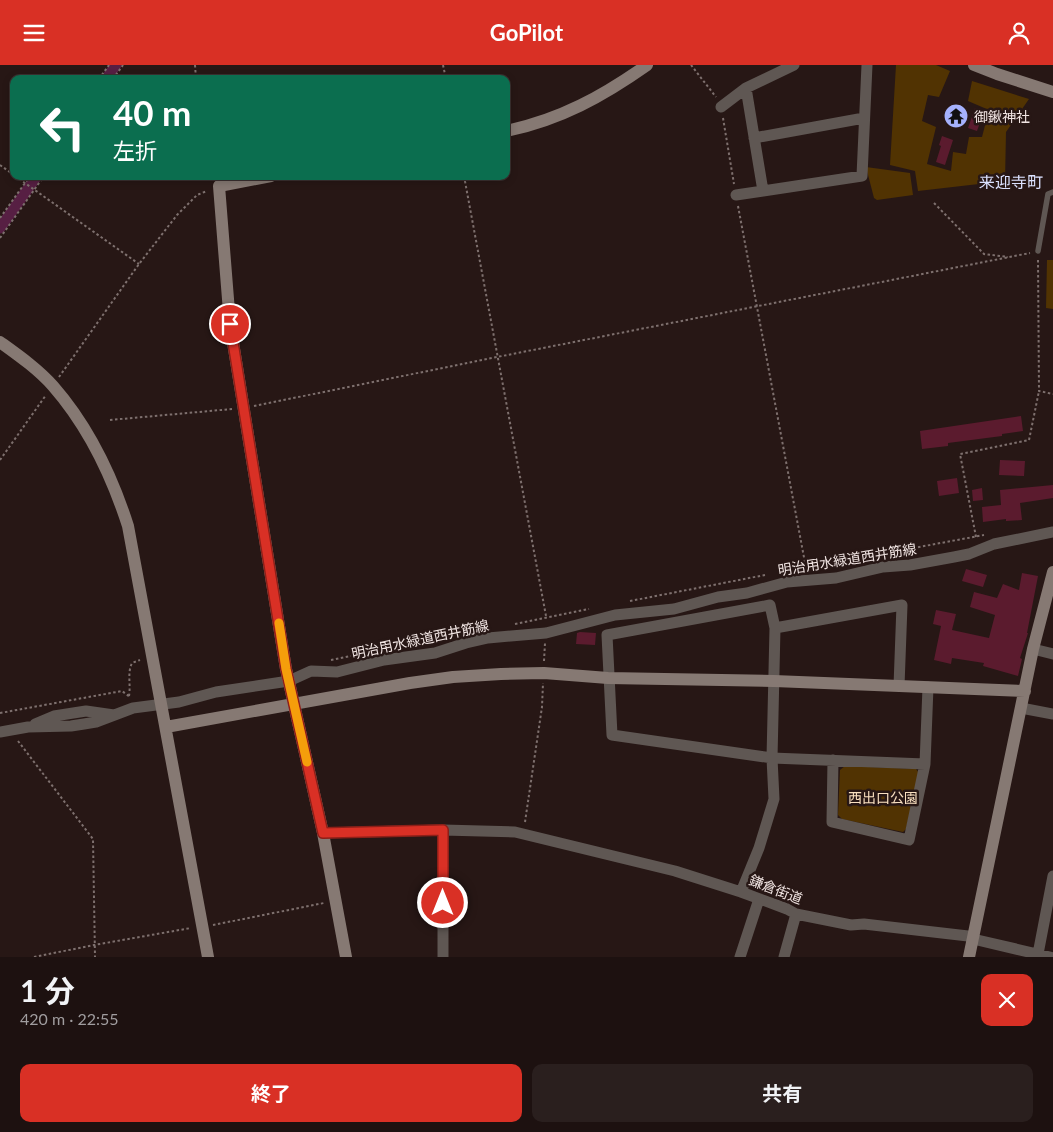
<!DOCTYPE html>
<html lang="ja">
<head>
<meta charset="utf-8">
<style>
	body { margin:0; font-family:Lato,"Noto Sans JP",sans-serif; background:#2a1f1e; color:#f1f3f6; height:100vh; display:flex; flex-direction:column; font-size:19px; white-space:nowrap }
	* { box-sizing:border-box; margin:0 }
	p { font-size:16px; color:#a09d9f }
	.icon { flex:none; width:28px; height:28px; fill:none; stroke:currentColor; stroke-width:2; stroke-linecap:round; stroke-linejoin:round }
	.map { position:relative; height:892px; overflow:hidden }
	.drawer { display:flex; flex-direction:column; background:#1d1110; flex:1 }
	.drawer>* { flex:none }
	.hud { position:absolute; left:10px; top:10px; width:500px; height:105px; border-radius:10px; box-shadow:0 2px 8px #0003,0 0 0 1px #3b3130; background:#0b6e4f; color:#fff; overflow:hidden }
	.pin { position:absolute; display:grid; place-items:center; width:42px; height:42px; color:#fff; margin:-21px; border:2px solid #fff; border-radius:50%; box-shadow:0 1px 5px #0007 }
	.me { position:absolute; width:55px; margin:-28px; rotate:0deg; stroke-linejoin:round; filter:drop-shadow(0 0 4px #0008) }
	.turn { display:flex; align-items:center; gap:18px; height:105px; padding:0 20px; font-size:22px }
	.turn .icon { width:65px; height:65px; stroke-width:2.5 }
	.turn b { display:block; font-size:35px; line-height:42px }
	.round { display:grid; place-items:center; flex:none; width:52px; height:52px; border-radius:10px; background:#2a1f1e }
	.headline { display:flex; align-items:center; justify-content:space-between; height:85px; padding:0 20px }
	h1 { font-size:30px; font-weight:700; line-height:38px }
	.button { display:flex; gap:10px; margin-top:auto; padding:10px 20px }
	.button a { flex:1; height:58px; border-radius:10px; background:#d93025; color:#fff; font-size:20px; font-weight:700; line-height:58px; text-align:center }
	.button a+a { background:#2a1f1e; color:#f1f3f6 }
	header { display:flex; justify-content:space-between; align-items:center; height:65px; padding:0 20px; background:#d93025; color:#fff; font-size:22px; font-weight:700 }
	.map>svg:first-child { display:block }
</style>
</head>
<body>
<header><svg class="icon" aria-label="menu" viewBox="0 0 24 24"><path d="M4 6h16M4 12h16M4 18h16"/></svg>GoPilot<svg class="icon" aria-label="person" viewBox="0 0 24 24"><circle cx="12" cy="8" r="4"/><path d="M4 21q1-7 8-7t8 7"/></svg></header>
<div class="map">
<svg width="1053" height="892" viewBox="0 0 1053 892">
	<rect width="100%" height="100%" fill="#271715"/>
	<path fill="#513302" d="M896 0H936L950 6 939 32 928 30 922 56 936 62 927 99 951 106 953 87 966 89 969 72H982L989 45 968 36 972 16 1029 34 1006 67 1005 116 918 126 915 106 890 100Z
		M866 102 910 108 913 130 877 135 874 133Z
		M1047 195H1053V244L1046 243Z
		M845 701 916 704 919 708 906 764 903 767 842 754 838 750 840 705Z"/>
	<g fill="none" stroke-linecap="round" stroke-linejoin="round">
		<path stroke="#571f43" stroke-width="11" d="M106 14 116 0
			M0 163 37 111"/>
	</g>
	<path fill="#5b1b2e" d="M975 43 984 46 977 66 968 63Z
		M942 71 953 75 945 100 936 97 941 81 939 80Z
		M1021 351 1023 366 1002 369V371L948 378V381L922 384 920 366Z
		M1000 395 1025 396 1024 411 999 410Z
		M957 413 959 428 939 431 937 416Z
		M1053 420V433L1020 438 1022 455 1006 456V454L983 457 982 442 1001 440 1000 425Z
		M982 423 983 435 973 436 972 425Z
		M966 504 987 510 983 522 962 516Z
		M1022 508 1038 511 1027 568H1028L1020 593 1022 594 1018 611 983 601 984 598 952 593 951 599 934 595 941 561 933 559 936 545 956 549 952 565 989 573 995 550 970 542 974 527 997 533 1003 519 1019 525Z
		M580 567 596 568 595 580 576 579 577 568Z"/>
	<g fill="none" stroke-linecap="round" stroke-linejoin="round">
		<path stroke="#7e706e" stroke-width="2" stroke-dasharray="2.5 2.5" stroke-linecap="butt" d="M195 0 196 14
			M443 0 446 14
			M691 0 716 32
			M99 14 109 0
			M113 14 123 0
			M723 53 734 119
			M0 100 14 110
			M15 111 139 199
			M464 111 546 551
			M934 138 984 189 1008 192
			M738 141 806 503
			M0 153 30 111
			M0 173 44 111
			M1038 195 1039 326 1053 329
			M59 312 139 199 177 150 197 130 207 126
			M254 341 497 292 1030 188
			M110 355 232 344
			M0 395 46 330
			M976 472 960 389 1029 375 1039 326
			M800 504 984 470
			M630 536 765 510
			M515 559 589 544
			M412 579 444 573
			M331 595 351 591
			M544 596 545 578
			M129 631C131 620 127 608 132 598L140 595
			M0 648 122 626 130 632
			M18 676 93 774 95 892
			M525 757 542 642 543 618
			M213 860 324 838
			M34 892 94 880 191 863"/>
		<path stroke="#5f5753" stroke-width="5.5" d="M1038 186 1048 129 1053 127"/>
		<path stroke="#5f5753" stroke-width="11" d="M794 0 746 23 763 126 862 111 867 0
			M721 42 746 23
			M754 73 864 53
			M736 130 763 126
			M1033 584 1053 589
			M899 621 902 540 775 563 770 540 607 570 612 670 772 693 925 699 928 622
			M1021 643 1053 649
			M35 659 54 651 86 646 114 650
			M0 667 28 662 71 661 84 659 96 657 133 643 179 637 216 627 289 616 311 606 337 607 384 595 435 588 466 578 488 573 546 568 615 550 674 544 718 532 747 528 787 517 836 513 883 502 910 500 954 492 969 489 994 479 1053 467
			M833 695 832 757 909 775 925 699
			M323 768 443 765 515 767 675 806 741 827 787 844 796 849 851 860 864 859 968 871 973 874 1050 892
			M741 827 759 783 774 734 772 693 775 563
			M1038 889 1053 811
			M443 892V765
			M740 892 759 834
			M784 892 796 849"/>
		<path stroke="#867973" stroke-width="12" d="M974 0 997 9 1053 27
			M506 66C560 55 603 31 647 0
			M271 111 219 121 230 259 286 604 323 768 346 892
			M0 277C18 290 38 304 53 321 88 361 112 411 128 461L208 892
			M166 662 410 618 453 612 501 609 544 608 608 613 774 616 1025 626
			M969 892 1033 584 1053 507"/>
	</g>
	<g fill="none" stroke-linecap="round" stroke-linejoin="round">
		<defs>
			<path id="route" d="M230 259 286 604 323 768 443 765V838"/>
		</defs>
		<use href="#route" stroke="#8d1f18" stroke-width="12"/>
		<use href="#route" stroke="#d93025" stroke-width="9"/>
		<path stroke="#f59e0b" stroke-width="9" d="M279 558 286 604 307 697"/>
	</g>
	<defs>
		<symbol id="temple-disc" viewBox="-11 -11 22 22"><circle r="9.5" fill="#a5b1fc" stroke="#271715"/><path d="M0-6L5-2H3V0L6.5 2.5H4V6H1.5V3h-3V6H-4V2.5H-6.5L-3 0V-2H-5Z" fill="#111"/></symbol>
	</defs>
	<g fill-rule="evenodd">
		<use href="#temple-disc" x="942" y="37" width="28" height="28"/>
	</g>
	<g text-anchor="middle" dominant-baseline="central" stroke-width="5" stroke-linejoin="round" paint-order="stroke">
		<g font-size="14" fill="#f1e5e3" stroke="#271715" text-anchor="start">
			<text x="974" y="51">御鍬神社</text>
		</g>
		<g font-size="14" fill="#f1e5e3" stroke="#271715">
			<text transform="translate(847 494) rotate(-9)">明治用水緑道西井筋線</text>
			<text transform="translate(420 574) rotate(-12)">明治用水緑道西井筋線</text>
			<text transform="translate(776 824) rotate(21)">鎌倉街道</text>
		</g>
		<g font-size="14" fill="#f9e0c0" stroke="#271715">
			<text x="883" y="732">西出口公園</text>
		</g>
		<g font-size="16" fill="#dbe1fe" stroke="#271715">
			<text x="1011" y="116">来迎寺町</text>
		</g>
	</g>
</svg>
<div class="pin" style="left:230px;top:259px;background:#d93025"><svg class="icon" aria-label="arrive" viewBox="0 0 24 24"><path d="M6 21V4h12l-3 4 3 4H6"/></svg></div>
<svg class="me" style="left:443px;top:838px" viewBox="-20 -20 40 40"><circle r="17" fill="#d93025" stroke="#fff" stroke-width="3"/><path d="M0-11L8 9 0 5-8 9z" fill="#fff"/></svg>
<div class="hud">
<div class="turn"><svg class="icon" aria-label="left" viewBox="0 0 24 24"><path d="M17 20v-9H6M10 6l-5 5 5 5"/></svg><div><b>40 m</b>左折</div></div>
</div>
</div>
<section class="drawer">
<div class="headline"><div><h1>1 分</h1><p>420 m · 22:55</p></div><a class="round" style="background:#d93025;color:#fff"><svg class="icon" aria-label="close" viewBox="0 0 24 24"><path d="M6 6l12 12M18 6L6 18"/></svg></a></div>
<div class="button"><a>終了</a><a>共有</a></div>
</section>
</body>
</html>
